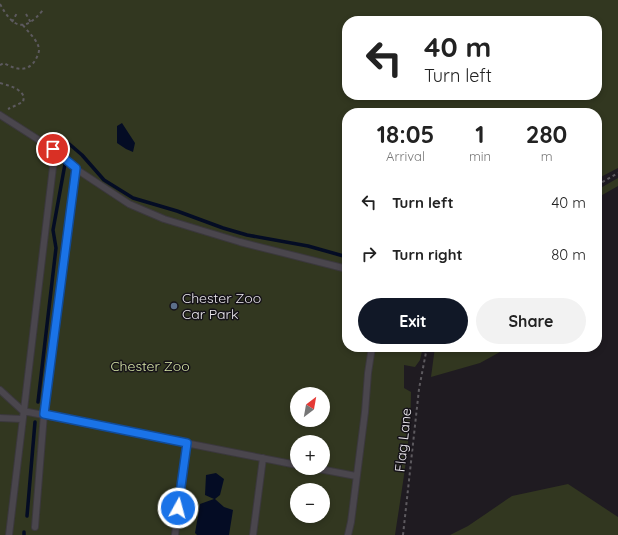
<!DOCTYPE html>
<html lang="en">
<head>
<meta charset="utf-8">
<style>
	body { margin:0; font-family:Quicksand,sans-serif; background:#f2f2f2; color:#222; height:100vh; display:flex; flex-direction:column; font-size:15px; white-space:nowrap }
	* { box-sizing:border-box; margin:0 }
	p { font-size:13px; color:#767676 }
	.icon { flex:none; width:22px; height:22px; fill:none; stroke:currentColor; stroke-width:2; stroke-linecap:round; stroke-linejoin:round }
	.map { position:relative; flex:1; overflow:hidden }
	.details { position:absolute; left:342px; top:108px; width:260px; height:244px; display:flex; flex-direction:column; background:#fff; border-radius:16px; box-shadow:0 2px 6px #0003 }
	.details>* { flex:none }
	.hud { position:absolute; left:342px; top:16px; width:260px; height:84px; border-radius:16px; box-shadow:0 2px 6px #0003; background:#fff; color:#222; overflow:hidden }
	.needle { width:26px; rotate:31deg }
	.fabs { position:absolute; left:290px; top:387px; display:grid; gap:8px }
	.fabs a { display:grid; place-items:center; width:40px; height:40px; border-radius:50%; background:#fff; box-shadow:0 2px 6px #0003; font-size:20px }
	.pin { position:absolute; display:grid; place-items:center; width:34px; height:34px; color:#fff; margin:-17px; border:2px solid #fff; border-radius:50%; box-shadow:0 1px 4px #0007 }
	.me { position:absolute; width:44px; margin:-22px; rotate:7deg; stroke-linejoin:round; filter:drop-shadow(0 0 3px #0008) }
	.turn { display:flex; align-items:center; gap:14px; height:84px; padding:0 16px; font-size:18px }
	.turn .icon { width:52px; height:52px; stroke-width:2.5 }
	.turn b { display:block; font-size:28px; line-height:34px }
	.eta { display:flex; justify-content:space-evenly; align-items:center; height:68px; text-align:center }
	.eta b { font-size:24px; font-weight:700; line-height:28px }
	.button { display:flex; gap:8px; margin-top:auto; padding:8px 16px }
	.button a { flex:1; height:46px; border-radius:24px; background:#111827; color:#fff; font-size:16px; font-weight:700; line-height:46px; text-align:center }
	.button a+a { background:#f2f2f2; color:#222 }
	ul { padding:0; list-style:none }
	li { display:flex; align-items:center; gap:12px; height:52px; padding:0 16px }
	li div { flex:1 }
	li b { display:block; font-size:15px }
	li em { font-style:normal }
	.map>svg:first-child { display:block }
</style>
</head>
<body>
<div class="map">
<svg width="618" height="535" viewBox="0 0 618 535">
	<rect width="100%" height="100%" fill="#1f1b21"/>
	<path fill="#323720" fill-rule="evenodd" d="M0 0H618V168L597 179V113H347V347H423L420 360 415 367 404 365V388L411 392C411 439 402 488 395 535H0ZM347 21H597V95H347ZM297 394H323V420H297ZM297 442H323V468H297ZM297 490H323V516H297Z
		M618 178V186L597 198V190Z
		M435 347H509L480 363 431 377Z
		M568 484 618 517V535H450L468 526 512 496Z"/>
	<path fill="#040c24" d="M122 123 135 143 133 152 126 149 117 143V126Z
		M216 473 224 479 220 495 215 499 224 507 233 510 229 535H197L195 533 200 504 214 499 205 495 206 475Z"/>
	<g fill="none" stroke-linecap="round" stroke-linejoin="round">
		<path stroke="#040c24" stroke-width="3.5" d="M67 142 82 155 104 180 133 198 177 211 223 228 247 235 308 246 347 257
			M38 402 56 248 53 230 65 164
			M27 516 35 422
			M24 535V532"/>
		<defs>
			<path id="service" d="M0 115 53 149V167L9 535
				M76 169 129 204 164 219 240 242 347 269
				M0 390 23 411 297 465
				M0 418 22 419
				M314 468 356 476
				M35 527 44 414 76 169 53 149
				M175 535 187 443
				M253 535 263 458
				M348 535 351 522 365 412 368 373 372 347"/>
		</defs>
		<use href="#service" stroke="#3b383d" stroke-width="8"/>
		<path stroke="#5d5a5f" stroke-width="2" stroke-dasharray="3 3" stroke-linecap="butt" d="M0 4C13 28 24 33 43 10
			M26 14 31 23
			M12 22 17 13
			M0 65 4 63C16 70 28 73 36 59 37 57 39 53 39 50 39 41 27 31 22 24
			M0 83C10 86 20 88 24 97L23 102 8 109
			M597 185 618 173
			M403 535 419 389 427 347"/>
		<use href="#service" stroke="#4a464d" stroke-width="6"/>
	</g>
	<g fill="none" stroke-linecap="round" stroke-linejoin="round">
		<defs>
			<path id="route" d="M53 149 76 168 44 414 187 443 178 508"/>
		</defs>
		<use href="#route" stroke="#114b97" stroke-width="10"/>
		<use href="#route" stroke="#1a73e8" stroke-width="7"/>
	</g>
	<circle fill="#5c6f8a" stroke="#151218" stroke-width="1.5" cx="174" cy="306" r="4"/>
	<g text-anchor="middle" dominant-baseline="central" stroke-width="3" stroke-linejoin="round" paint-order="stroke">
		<g font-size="14" fill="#edeaef" stroke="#151218" text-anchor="start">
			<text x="182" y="298">Chester Zoo<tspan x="182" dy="16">Car Park</tspan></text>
		</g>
		<g font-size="14" fill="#d7e5a7" stroke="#151218">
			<text x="150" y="366">Chester Zoo</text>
		</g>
		<g font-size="14" fill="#edeaef" stroke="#151218">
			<text transform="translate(403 440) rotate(-84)">Flag Lane</text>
		</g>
	</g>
</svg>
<div class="fabs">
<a><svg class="needle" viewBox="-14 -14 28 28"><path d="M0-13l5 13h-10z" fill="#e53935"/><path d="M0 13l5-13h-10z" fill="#767676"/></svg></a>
<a>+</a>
<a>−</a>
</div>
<div class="pin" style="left:53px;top:149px;background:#d93025"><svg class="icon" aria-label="arrive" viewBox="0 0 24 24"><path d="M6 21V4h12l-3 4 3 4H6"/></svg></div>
<svg class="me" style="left:178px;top:508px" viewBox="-20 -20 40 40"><circle r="17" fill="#1a73e8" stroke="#fff" stroke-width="3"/><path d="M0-11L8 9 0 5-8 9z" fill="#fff"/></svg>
<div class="hud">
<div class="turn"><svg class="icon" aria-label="left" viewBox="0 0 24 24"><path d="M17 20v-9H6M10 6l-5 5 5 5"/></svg><div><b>40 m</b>Turn left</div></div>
</div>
<section class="details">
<div class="eta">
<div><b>18:05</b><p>Arrival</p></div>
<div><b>1</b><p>min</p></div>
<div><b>280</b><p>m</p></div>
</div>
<ul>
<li><svg class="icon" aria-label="left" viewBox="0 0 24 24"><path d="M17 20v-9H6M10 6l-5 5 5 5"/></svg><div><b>Turn left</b></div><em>40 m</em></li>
<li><svg class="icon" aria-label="right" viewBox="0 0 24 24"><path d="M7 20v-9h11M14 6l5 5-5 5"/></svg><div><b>Turn right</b></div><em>80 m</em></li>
</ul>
<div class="button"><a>Exit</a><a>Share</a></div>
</section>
</div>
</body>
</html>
